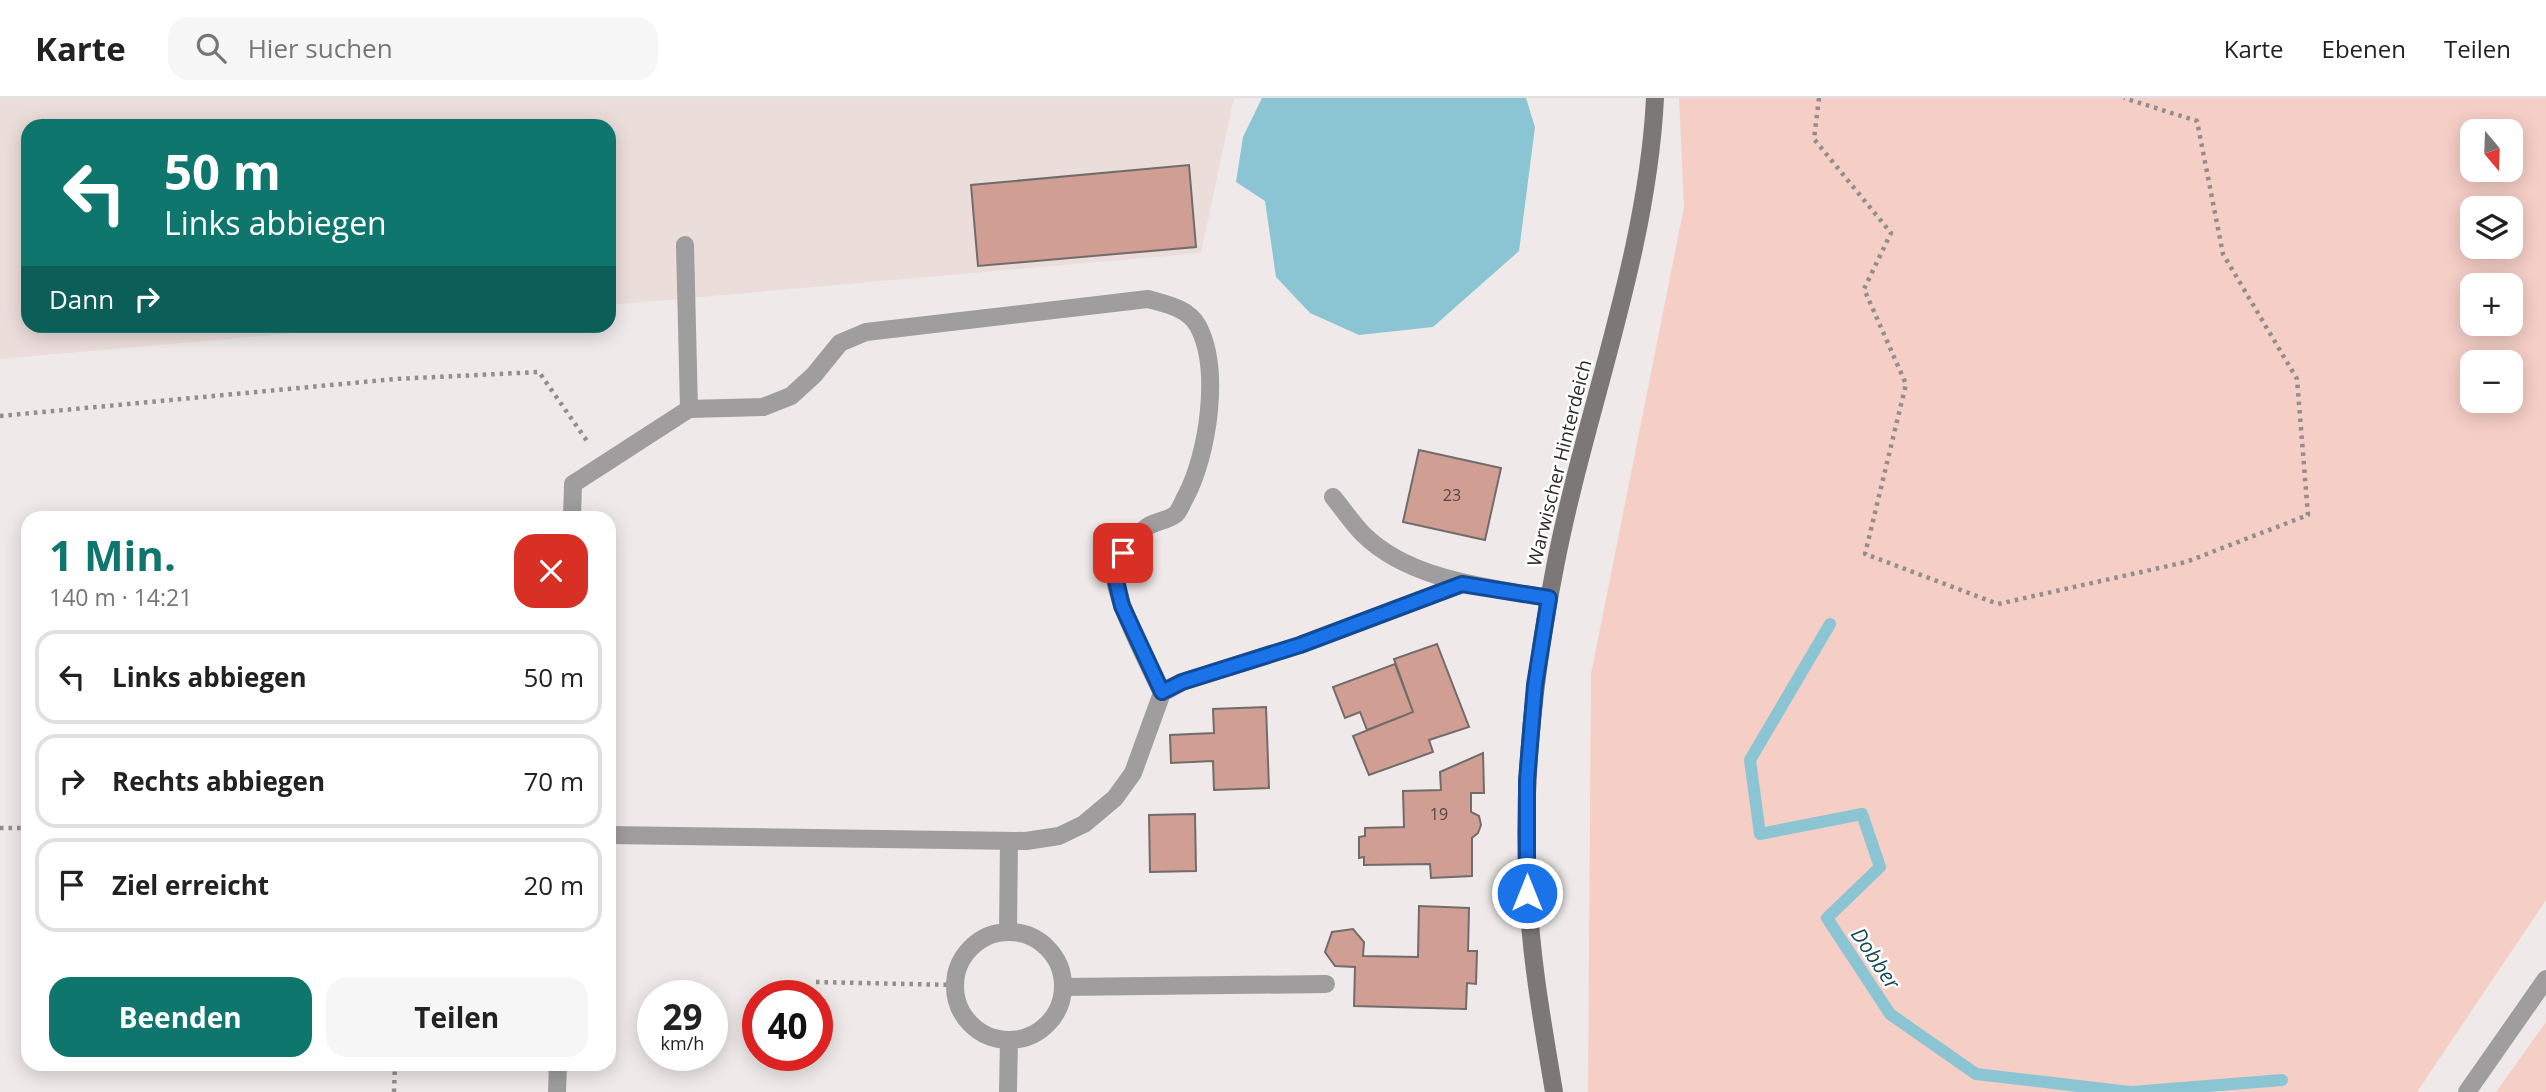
<!DOCTYPE html>
<html lang="de">
<head>
<meta charset="utf-8">
<style>
	body { margin:0; font-family:"Open Sans",sans-serif; background:#f6f6f6; color:#222; height:100vh; display:flex; flex-direction:column; font-size:26px; white-space:nowrap }
	* { box-sizing:border-box; margin:0 }
	p { font-size:23px; color:#767676 }
	.icon { flex:none; width:38px; height:38px; fill:none; stroke:currentColor; stroke-width:2; stroke-linecap:round; stroke-linejoin:round }
	.map { position:relative; flex:1; overflow:hidden }
	.drawer { position:absolute; left:21px; top:413px; width:595px; height:560px; display:flex; flex-direction:column; background:#fff; border-radius:21px; box-shadow:0 4px 18px #0003 }
	.drawer>* { flex:none }
	.top-card { position:absolute; left:21px; top:21px; width:595px; height:214px; border-radius:21px; box-shadow:0 4px 18px #0003; background:#0f766e; color:#fff; overflow:hidden }
	.needle { width:46px; rotate:161deg }
	.buttons { position:absolute; left:2460px; top:21px; display:grid; gap:14px }
	.buttons a { display:grid; place-items:center; width:63px; height:63px; border-radius:14px; background:#fff; box-shadow:0 4px 18px #0003; font-size:35px }
	.speed { position:absolute; left:637px; top:882px; display:flex; gap:14px; font-size:35px; font-weight:700; text-align:center }
	.speed>* { display:grid; place-content:center; width:91px; height:91px; border-radius:50%; background:#fff; box-shadow:0 4px 18px #0003; line-height:1 }
	.speed small { font-size:18px; font-weight:400 }
	.speed .limit { border:10px solid #d22; background:#fff; color:#111 }
	.pin { position:absolute; display:grid; place-items:center; width:60px; height:60px; color:#fff; margin:-30px; border-radius:14px; box-shadow:0 4px 10px #0006 }
	.me { position:absolute; width:77px; margin:-38px; rotate:0deg; stroke-linejoin:round; filter:drop-shadow(0 0 5px #0008) }
	.turn { display:flex; align-items:center; gap:24px; height:147px; padding:0 28px; font-size:32px }
	.turn .icon { width:91px; height:91px; stroke-width:2.5 }
	.turn b { display:block; font-size:49px; line-height:60px }
	.then { display:flex; align-items:center; height:66px; padding:0 28px; background:#0003; gap:14px; font-size:26px }
	.round { display:grid; place-items:center; flex:none; width:74px; height:74px; border-radius:21px; background:#f6f6f6 }
	.head { display:flex; align-items:center; justify-content:space-between; height:119px; padding:0 28px }
	h1 { font-size:42px; font-weight:700; line-height:52px; color:#0f766e }
	.cta { display:flex; gap:14px; margin-top:auto; padding:14px 28px }
	.cta a { flex:1; height:80px; border-radius:21px; background:#0f766e; color:#fff; font-size:28px; font-weight:700; line-height:80px; text-align:center }
	.cta a+a { background:#f6f6f6; color:#222 }
	ul { padding:0; list-style:none }
	li { display:flex; align-items:center; gap:21px; height:94px; margin:0 14px 10px; padding:0 14px; border:4px solid #e0e0e0; border-radius:21px }
	li div { flex:1 }
	li b { display:block; font-size:26px }
	li em { font-style:normal }
	header { display:flex; align-items:center; gap:42px; box-sizing:border-box; height:98px; padding:0 35px; background:#fff; border-bottom:2px solid #e0e0e0 }
	header strong { font-size:33px }
	nav { display:flex; gap:38px; margin-inline-start:auto; font-size:24px }
	.search { width:490px; height:63px; background:#f6f6f6; display:flex; align-items:center; gap:18px; box-sizing:border-box; padding:0 24px; border-radius:21px; color:#767676; font-size:26px }
	.map>svg:first-child { display:block }
</style>
</head>
<body>
<header>
<strong>Karte</strong>
<div class="search"><svg class="icon" aria-label="search" viewBox="0 0 24 24"><circle cx="10" cy="10" r="6"/><path d="M15 15l6 6"/></svg>Hier suchen</div>
<nav><a>Karte</a><a>Ebenen</a><a>Teilen</a></nav>
</header>
<div class="map">
<svg width="2546" height="994" viewBox="0 0 2546 994">
	<rect width="100%" height="100%" fill="#efeae9"/>
	<path fill="#ebddda" d="M0 0H1234L1201 155 609 207V28H28V228H377L0 261Z"/>
	<path fill="#f5cec6" fill-rule="evenodd" d="M1679 0H2546V802L2417 994H1588L1591 576 1684 109ZM2473 33H2511V72H2473ZM2473 110H2511V149H2473ZM2473 187H2511V226H2473ZM2473 264H2511V303H2473Z
		M2546 924V994H2496Z"/>
	<path fill="#8bc5d4" d="M1262 0H1526L1535 29 1519 153 1433 229 1359 237 1310 215 1276 179 1265 103 1236 84 1243 39Z"/>
	<g fill="none" stroke-linecap="round" stroke-linejoin="round">
		<path stroke="#8bc5d4" stroke-width="12" d="M1830 526 1750 662 1760 736 1862 716 1880 769 1827 820 1890 916 1976 976 2130 994
			M2132 994 2282 982"/>
	</g>
	<path fill="#d19e93" stroke="#716c6c" stroke-width="2" d="M1189 67 1196 149 978 168 971 87Z
		M1419 352 1501 370 1485 442 1403 424Z
		M1437 546 1469 629 1429 642 1433 654 1369 677 1353 638 1413 614 1394 561Z
		M1395 566 1413 614 1367 632 1360 614 1345 620 1333 589Z
		M1266 609 1269 690 1214 692 1213 663 1171 665 1170 637 1214 635 1213 611Z
		M1483 655 1484 695H1471V714L1479 718 1481 727 1478 735 1472 740V778L1431 780 1430 766 1364 767V759L1359 760V739L1365 738V730L1404 729 1403 693 1441 692 1440 674Z
		M1195 716 1196 773 1150 774 1149 717Z
		M1419 808 1469 810 1468 853H1477L1476 886 1467 885 1466 911 1354 908 1355 869 1335 868 1325 854 1332 834 1353 831 1364 844 1363 858 1418 859Z"/>
	<g fill="none" stroke-linecap="round" stroke-linejoin="round">
		<path stroke="#918e8d" stroke-width="4.5" stroke-dasharray="3.5 5" stroke-linecap="butt" d="M1819 0 1814 41 1891 135 1864 191 1906 286 1865 456 1998 506 2186 464 2308 417 2297 281 2223 156 2197 23 2124 0
			M0 318 395 281 539 274 587 343
			M0 730H28
			M816 884 954 887
			M394 994 395 966"/>
		<path stroke="#9f9d9d" stroke-width="18" d="M685 147 689 311 763 309 791 298 814 277 840 245 866 234 1148 201C1166 206 1188 210 1198 228 1221 271 1208 356 1186 398 1183 403 1180 412 1176 416 1168 423 1155 423 1147 429 1134 439 1120 457 1115 472 1110 493 1151 571 1162 595
			M1333 399C1343 411 1352 425 1363 436 1409 482 1489 490 1549 500
			M572 420 573 386 689 311
			M609 737 1026 743 1059 738 1084 726 1115 700 1133 675 1162 595 1182 584 1300 547 1462 486
			M1008 834 1009 743
			M955 888a54 54 0 1 1 108 0a54 54 0 1 1-108 0Z
			M1063 889 1326 886
			M557 994 558 966
			M1008 994 1009 942"/>
		<path stroke="#9f9d9d" stroke-width="18" d="M2467 994 2546 881"/>
		<path stroke="#7b7877" stroke-width="18" d="M1554 994C1543 928 1531 862 1528 795 1521 686 1534 576 1555 469 1585 313 1647 160 1655 0"/>
	</g>
	<g fill="none" stroke-linecap="round" stroke-linejoin="round">
		<defs>
			<path id="route" d="M1123 455 1114 474 1122 508 1162 594 1182 584 1300 547 1462 486 1549 500 1535 587 1527 682V795"/>
		</defs>
		<use href="#route" stroke="#114b97" stroke-width="18"/>
		<use href="#route" stroke="#1a73e8" stroke-width="12"/>
	</g>
	<g text-anchor="middle" dominant-baseline="central" stroke-width="5" stroke-linejoin="round" paint-order="stroke">
		<g font-size="16" fill="#554844">
			<text x="1452" y="397">23</text>
			<text x="1439" y="716">19</text>
		</g>
		<g font-size="19" fill="#2c2b2a" stroke="#fff">
			<text transform="translate(1559 365) rotate(-76)">Warwischer Hinterdeich</text>
		</g>
		<g font-size="21" font-style="italic" fill="#174a55" stroke="#fff">
			<text transform="translate(1876 860) rotate(56)">Dobber</text>
		</g>
	</g>
</svg>
<div class="buttons">
<a><svg class="needle" viewBox="-14 -14 28 28"><path d="M0-13l5 13h-10z" fill="#e53935"/><path d="M0 13l5-13h-10z" fill="#767676"/></svg></a>
<a><svg class="icon" aria-label="layers" viewBox="0 0 24 24"><path d="M12 4l9 5-9 5-9-5zM3 14l9 5 9-5"/></svg></a>
<a>+</a>
<a>−</a>
</div>
<div class="speed"><div>29<small>km/h</small></div><div class="limit">40</div></div>
<div class="pin" style="left:1123px;top:455px;background:#d93025"><svg class="icon" aria-label="arrive" viewBox="0 0 24 24"><path d="M6 21V4h12l-3 4 3 4H6"/></svg></div>
<svg class="me" style="left:1527px;top:795px" viewBox="-20 -20 40 40"><circle r="17" fill="#1a73e8" stroke="#fff" stroke-width="3"/><path d="M0-11L8 9 0 5-8 9z" fill="#fff"/></svg>
<div class="top-card">
<div class="turn"><svg class="icon" aria-label="left" viewBox="0 0 24 24"><path d="M17 20v-9H6M10 6l-5 5 5 5"/></svg><div><b>50 m</b>Links abbiegen</div></div>
<div class="then">Dann<svg class="icon" aria-label="right" viewBox="0 0 24 24"><path d="M7 20v-9h11M14 6l5 5-5 5"/></svg></div>
</div>
<section class="drawer">
<div class="head"><div><h1>1 Min.</h1><p>140 m · 14:21</p></div><a class="round" style="background:#d93025;color:#fff"><svg class="icon" aria-label="close" viewBox="0 0 24 24"><path d="M6 6l12 12M18 6L6 18"/></svg></a></div>
<ul>
<li><svg class="icon" aria-label="left" viewBox="0 0 24 24"><path d="M17 20v-9H6M10 6l-5 5 5 5"/></svg><div><b>Links abbiegen</b></div><em>50 m</em></li>
<li><svg class="icon" aria-label="right" viewBox="0 0 24 24"><path d="M7 20v-9h11M14 6l5 5-5 5"/></svg><div><b>Rechts abbiegen</b></div><em>70 m</em></li>
<li><svg class="icon" aria-label="arrive" viewBox="0 0 24 24"><path d="M6 21V4h12l-3 4 3 4H6"/></svg><div><b>Ziel erreicht</b></div><em>20 m</em></li>
</ul>
<div class="cta"><a>Beenden</a><a>Teilen</a></div>
</section>
</div>
</body>
</html>
